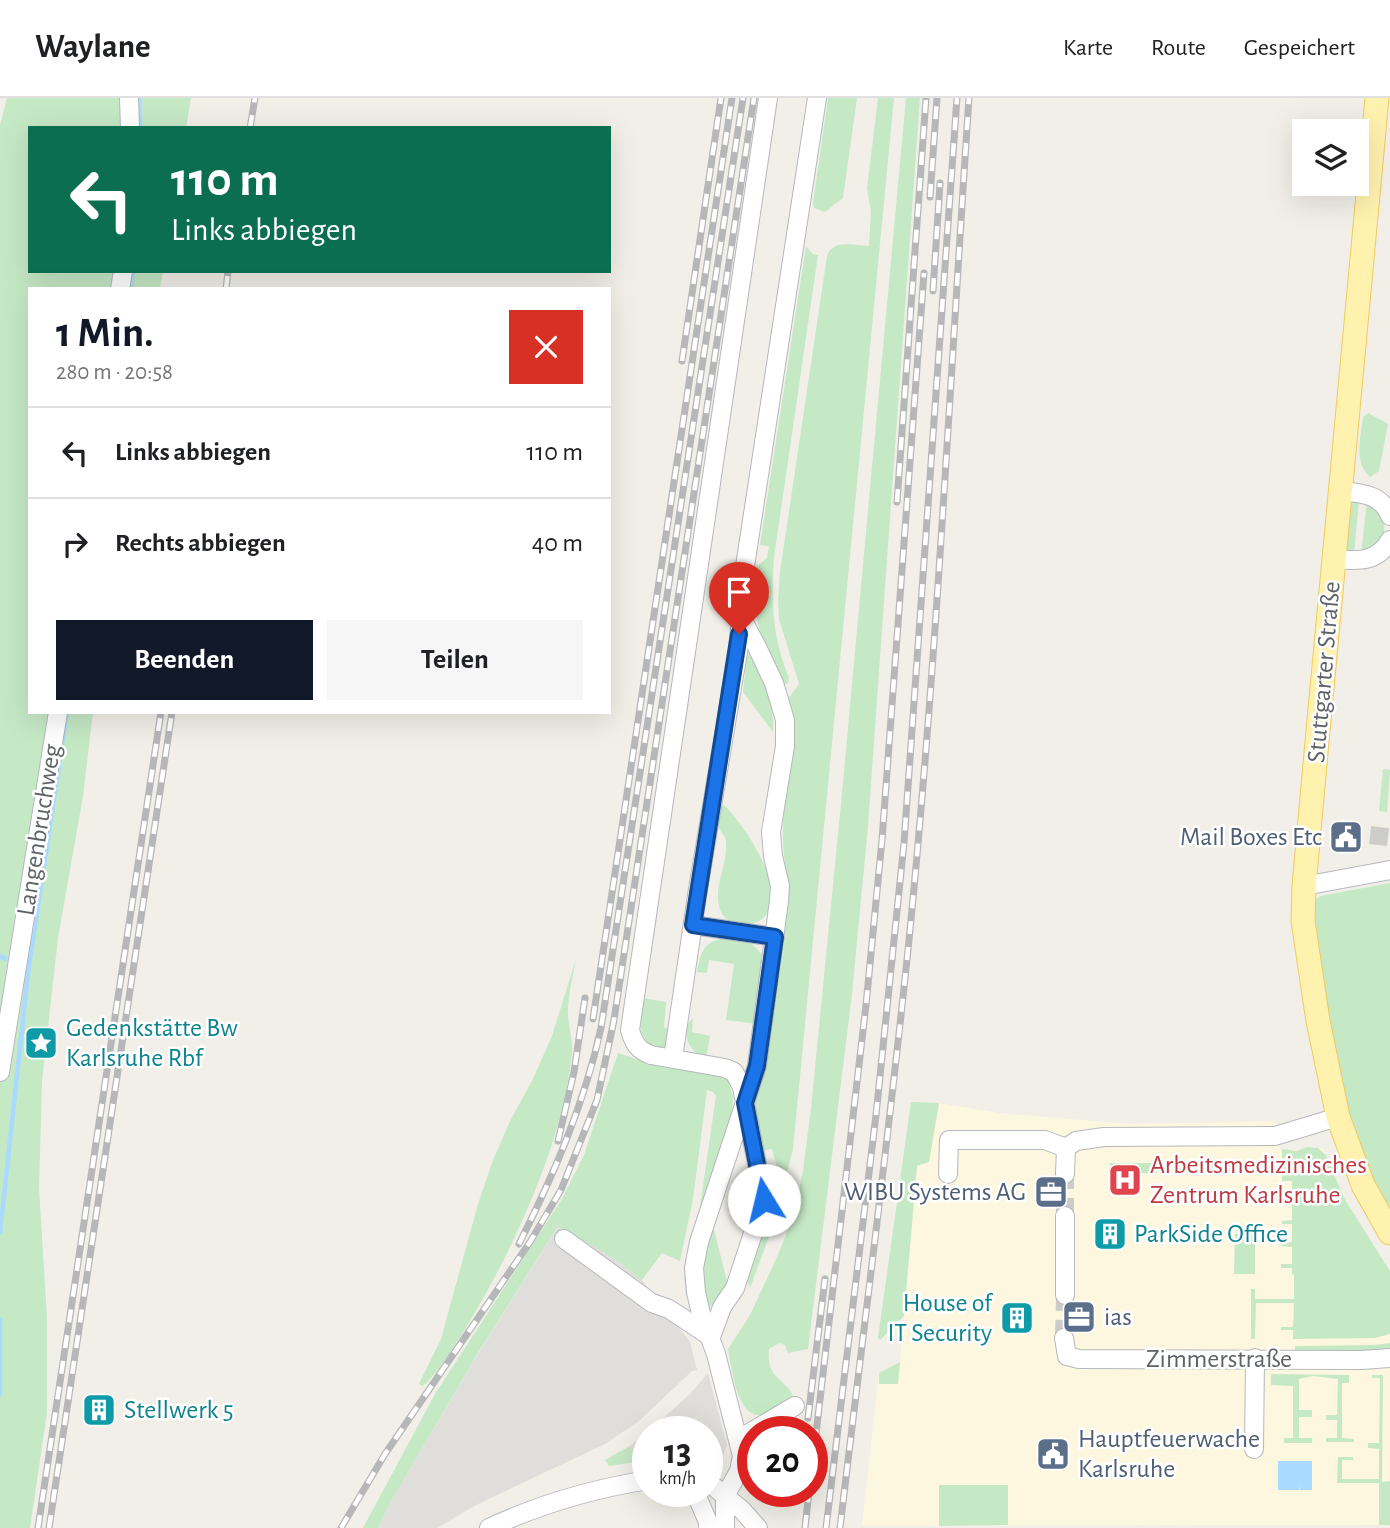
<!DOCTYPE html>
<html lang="de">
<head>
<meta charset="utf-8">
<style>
	body { margin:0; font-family:"Alegreya Sans",sans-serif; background:#f6f6f6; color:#202124; height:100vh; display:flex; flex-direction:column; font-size:26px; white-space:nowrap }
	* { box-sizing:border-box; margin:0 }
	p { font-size:23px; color:#757577 }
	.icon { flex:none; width:38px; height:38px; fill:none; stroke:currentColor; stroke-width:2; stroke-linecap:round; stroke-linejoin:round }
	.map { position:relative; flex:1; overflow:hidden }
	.side { position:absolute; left:28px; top:189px; width:583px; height:427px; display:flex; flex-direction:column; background:#fff; border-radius:0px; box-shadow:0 7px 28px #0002 }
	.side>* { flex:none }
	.guide { position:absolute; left:28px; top:28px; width:583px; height:147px; border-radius:0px; box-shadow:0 7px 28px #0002; background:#0b6e4f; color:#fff; overflow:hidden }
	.tools { position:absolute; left:1292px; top:21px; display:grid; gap:14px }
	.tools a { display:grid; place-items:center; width:77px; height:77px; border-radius:0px; background:#fff; box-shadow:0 7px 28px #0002; font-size:35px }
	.speed { position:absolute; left:632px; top:1318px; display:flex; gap:14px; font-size:35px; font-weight:700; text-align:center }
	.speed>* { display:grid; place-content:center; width:91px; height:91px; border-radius:50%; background:#fff; box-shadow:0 7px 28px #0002; line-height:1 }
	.speed small { font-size:18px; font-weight:400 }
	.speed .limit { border:10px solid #d22; background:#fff; color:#111 }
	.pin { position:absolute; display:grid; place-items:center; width:60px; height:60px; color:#fff; margin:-72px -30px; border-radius:50% 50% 50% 0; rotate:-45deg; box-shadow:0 0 7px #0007 }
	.pin .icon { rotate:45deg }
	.me { position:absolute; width:77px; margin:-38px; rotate:351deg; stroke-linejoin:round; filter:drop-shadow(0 0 5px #0008) }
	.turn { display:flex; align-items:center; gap:24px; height:147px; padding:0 28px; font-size:32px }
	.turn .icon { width:91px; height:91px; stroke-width:2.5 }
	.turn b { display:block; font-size:49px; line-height:60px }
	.round { display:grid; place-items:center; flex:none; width:74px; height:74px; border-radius:0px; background:#f6f6f6 }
	.summary { display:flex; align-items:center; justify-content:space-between; height:119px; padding:0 28px }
	h1 { font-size:42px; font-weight:600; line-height:52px; color:#111827 }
	.action { display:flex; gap:14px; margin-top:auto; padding:14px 28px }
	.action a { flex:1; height:80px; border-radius:0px; background:#111827; color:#fff; font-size:28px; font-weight:600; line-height:80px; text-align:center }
	.action a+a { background:#f6f6f6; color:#202124 }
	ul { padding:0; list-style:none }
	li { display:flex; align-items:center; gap:21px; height:91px; padding:0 28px; border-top:2px solid #e0e0e0 }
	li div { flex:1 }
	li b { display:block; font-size:26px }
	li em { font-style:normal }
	header { display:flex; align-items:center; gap:42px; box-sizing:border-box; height:98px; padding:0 35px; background:#fff; border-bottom:2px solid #e0e0e0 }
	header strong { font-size:33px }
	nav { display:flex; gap:38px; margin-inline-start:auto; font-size:24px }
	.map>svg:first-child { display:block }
</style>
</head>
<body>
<header>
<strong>Waylane</strong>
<nav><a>Karte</a><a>Route</a><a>Gespeichert</a></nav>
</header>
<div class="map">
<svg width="1390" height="1430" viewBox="0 0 1390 1430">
	<rect width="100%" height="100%" fill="#f1efe8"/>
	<path fill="#fef7e0" d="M939 1005 999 1015 1130 1026 1275 1023 1280 1053 1323 1050 1344 1100 1390 1173V1427L862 1428 879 1275 900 1264 917 1067 929 1064Z"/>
	<path fill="#e0deda" d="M559 1127 615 1161 642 1182 690 1244 697 1272 692 1273 639 1323 605 1346 476 1407 437 1430H378L389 1407 478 1256Z
		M708 1275 727 1347 722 1361 717 1365 707 1368V1334L649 1333 691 1295Z
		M647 1334V1373L638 1375 630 1348Z"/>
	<path fill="#c5e8c5" d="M7 0H191L186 30H30V173H163L160 191H30V614H93L83 698 58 840 42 983 39 1090 47 1220V1315L30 1430H0V27Z
		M828 0H857L843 100 825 114 814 110 813 105Z
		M878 0H894L793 1051 774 1125 750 1190 747 1181 769 1109V1089L781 1085 772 1051 761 1053 754 1011 786 800C788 774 782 754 783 730 784 685 801 644 788 601L799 586 779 521 778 502 780 474 827 158C832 141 854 147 869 148L871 113 867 91Z
		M906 0H920L868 728 852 896 808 1251 788 1255 785 1247 779 1245 769 1251C766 1282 785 1279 793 1298 785 1304 775 1314 765 1316 737 1325 732 1270 728 1251L750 1217 778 1157 793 1118 803 1073 811 1010 841 706Z
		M806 148 813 156 818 157 774 459C771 502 772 540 789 580L788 585 784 587C761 540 750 522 757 468L767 460 769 448 760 447Z
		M1368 315 1388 326 1379 373 1370 379C1353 364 1361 338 1363 319Z
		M1354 401H1359L1354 457 1345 451 1350 404Z
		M1367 403C1381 410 1390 430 1380 444 1375 449 1367 453 1361 457Z
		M750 555C766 572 774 611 773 634L743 594 747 559Z
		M1383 671 1390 672 1387 714 1379 713Z
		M724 707C744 727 782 782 769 812 760 833 723 831 719 808 714 787 728 765 726 744 726 738 721 735 719 730 717 724 720 715 721 709Z
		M1390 785V1109L1379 1096 1347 1023 1333 953 1311 806 1320 798Z
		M730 840 752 846 764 858 758 926 726 922 734 866 709 862 707 875 697 874C701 852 705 841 730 840Z
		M576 861C573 878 568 897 568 914 568 928 573 941 572 956 562 1046 516 1146 470 1223 456 1245 442 1271 423 1288L419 1286 441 1241 478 1106 492 1065 510 1023 533 981 552 938Z
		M643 900 666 904 664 930 671 931 667 947 662 951C635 946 640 922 643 900Z
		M693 920 692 934 710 938 706 961C690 955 678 934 693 920Z
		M618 955 636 961 723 978 728 983 733 998 732 1021 690 1201 686 1198 684 1176 699 1116 716 998 713 994 707 992 693 1101 680 1163 662 1155 642 1182 615 1161 558 1128 478 1255 389 1407 378 1430H363L435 1296 562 1101 584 1057Z
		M911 1004 939 1005 929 1064 917 1068 904 1218 880 1242 878 1240Z
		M1307 1049 1318 1050 1326 1057 1344 1100 1390 1173V1236L1375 1240 1293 1241V1232H1281V1229H1293L1294 1205H1256L1255 1241H1251V1191H1255V1201H1294V1177L1292 1176V1170H1281V1166H1292V1149L1281 1148 1282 1145 1292 1144V1126H1282V1123L1292 1122V1105L1282 1104V1101L1292 1100V1083H1282V1051L1296 1053Z
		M1110 1065H1157V1075H1110Z
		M1186 1065H1239V1075H1186Z
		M713 1128 728 1187 709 1210C700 1177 702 1161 713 1128Z
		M1235 1136H1255V1176H1234Z
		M1390 1245V1252H1295V1248L1374 1247Z
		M900 1264 898 1286H879V1275Z
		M1271 1276 1349 1277V1285H1342V1340L1354 1341V1344H1326V1340H1337V1322H1326V1317H1337L1338 1281 1313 1278 1299 1281V1312H1312V1319H1299V1340H1312V1345H1284V1340H1293V1288L1271 1287Z
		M1372 1277H1383L1382 1384 1390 1383V1427H1379V1385H1337L1338 1359H1353V1362H1342V1381H1379V1351L1368 1350V1345H1379L1380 1280H1372Z
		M630 1348 636 1364 609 1368 605 1362Z
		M939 1387H1008V1427L939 1428Z"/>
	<path fill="#aadaff" d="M1278 1363H1312V1392H1300V1388L1299 1392H1278Z"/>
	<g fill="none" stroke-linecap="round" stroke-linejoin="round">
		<path stroke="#aadaff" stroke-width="4.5" d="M139 0 140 30
			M130 191 133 173
			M0 858 5 861
			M0 1135 28 875 67 614
			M0 1296V1221"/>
		<path stroke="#ccccc8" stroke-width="18" stroke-dasharray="18 9" stroke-linecap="butt" d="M1378 747 1381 721
			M1065 1118V1076
			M1064 1240 1065 1197"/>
		<defs>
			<path id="minor" d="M129 0 130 30
				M120 191 123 173
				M1340 393C1361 395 1382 396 1390 418
				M1334 461C1358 463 1377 465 1390 442
				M1304 788 1390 772
				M693 827 775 839
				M673 960 698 791 738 554 741 519
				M0 974 58 614
				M948 1076 949 1042H1045L1066 1050
				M1065 1076 1066 1050 1076 1043 1104 1039 1275 1038 1338 1019
				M564 1141 652 1205 669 1211 711 1239
				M1065 1197V1118
				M711 1239 722 1209 735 1190 764 1102 742 989 734 974 725 970 651 957C638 952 634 946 630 932L768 0
				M1064 1240 1067 1258 1079 1261 1362 1262 1390 1260
				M739 1341 795 1308
				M1254 1351 1255 1260
				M707 1383 742 1412 758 1430
				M696 1396 708 1424V1430
				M489 1430C540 1406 592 1391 648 1382
				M725 1430V1398L739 1373 742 1358 716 1256 701 1216 696 1194 694 1170 699 1144 757 968 779 803 780 788 773 758 771 734 785 648V622L774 585 757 549 741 519V494L817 0"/>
			<path id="major" d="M1377 0 1318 633 1304 788 1303 823 1318 923 1338 1019 1363 1087 1390 1135"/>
		</defs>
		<use href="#minor" stroke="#b5b8bc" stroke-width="20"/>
		<use href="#major" stroke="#f2c960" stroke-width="25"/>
		<use href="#minor" stroke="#fff" stroke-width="18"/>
		<use href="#major" stroke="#fff2af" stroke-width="23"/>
		<defs>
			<path id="rail" d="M250 30 255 0
				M930 99 937 0
				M226 191 228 173
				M933 193 940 85
				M682 263 721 0
				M897 404 926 0
				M593 921 732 0
				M558 1043 574 974 585 900
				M519 1146C554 1076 584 1007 601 930L743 0
				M808 1320 825 1181
				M812 1370 866 907 882 742 924 175
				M38 1430 161 614
				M49 1430 172 614
				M341 1430 385 1356 530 1144 561 1092 597 1002 614 922 754 0
				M805 1430 809 1393
				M826 1430 876 1017 904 745 957 0
				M840 1430C863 1234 889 1039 909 842 937 562 950 281 969 0"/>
		</defs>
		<use href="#rail" stroke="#b6b7b8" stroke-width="7"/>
		<use href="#rail" stroke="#fff" stroke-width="4.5" stroke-dasharray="13" stroke-linecap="butt"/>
	</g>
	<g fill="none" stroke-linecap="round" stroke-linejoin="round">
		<defs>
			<path id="route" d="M739 536 693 827 775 839 757 968 745 1005 764 1102"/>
		</defs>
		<use href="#route" stroke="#114b97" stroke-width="18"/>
		<use href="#route" stroke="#1a73e8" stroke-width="12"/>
	</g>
	<defs>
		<symbol id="civic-square" viewBox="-11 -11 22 22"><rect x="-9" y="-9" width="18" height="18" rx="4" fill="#5c6f8a" stroke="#fff"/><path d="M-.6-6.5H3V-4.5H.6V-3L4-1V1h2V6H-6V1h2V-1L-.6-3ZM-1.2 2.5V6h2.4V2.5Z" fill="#fff"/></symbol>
		<symbol id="sight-square" viewBox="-11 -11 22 22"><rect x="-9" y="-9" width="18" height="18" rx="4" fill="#0f9aa8" stroke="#fff"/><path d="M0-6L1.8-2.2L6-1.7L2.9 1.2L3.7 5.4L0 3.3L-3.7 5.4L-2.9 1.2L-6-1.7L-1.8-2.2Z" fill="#fff"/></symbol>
		<symbol id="hospital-square" viewBox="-11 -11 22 22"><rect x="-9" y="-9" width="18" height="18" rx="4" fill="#e0444e" stroke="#fff"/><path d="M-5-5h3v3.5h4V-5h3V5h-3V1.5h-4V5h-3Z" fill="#fff"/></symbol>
		<symbol id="office-square" viewBox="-11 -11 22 22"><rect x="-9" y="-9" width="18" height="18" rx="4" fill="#5c6f8a" stroke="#fff"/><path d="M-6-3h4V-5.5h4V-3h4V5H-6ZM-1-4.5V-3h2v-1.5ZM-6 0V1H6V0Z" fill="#fff"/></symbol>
		<symbol id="building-square" viewBox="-11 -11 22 22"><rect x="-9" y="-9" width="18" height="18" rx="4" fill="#0f9aa8" stroke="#fff"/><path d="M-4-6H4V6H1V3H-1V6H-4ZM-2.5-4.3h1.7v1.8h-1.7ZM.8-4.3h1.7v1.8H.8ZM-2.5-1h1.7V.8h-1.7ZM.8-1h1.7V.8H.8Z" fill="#fff"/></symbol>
	</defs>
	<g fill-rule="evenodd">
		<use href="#civic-square" x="1327" y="720" width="38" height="38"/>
		<use href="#sight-square" x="22" y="926" width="38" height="38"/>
		<use href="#hospital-square" x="1106" y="1063" width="38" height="38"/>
		<use href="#office-square" x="1032" y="1075" width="38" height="38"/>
		<use href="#building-square" x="1091" y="1117" width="38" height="38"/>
		<use href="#office-square" x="1060" y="1200" width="38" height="38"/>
		<use href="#building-square" x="998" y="1201" width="38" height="38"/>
		<use href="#building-square" x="80" y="1293" width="38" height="38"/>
		<use href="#civic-square" x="1034" y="1337" width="38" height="38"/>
	</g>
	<g text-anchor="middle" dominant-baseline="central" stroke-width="5" stroke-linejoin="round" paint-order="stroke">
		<g font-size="26" fill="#5f6368" stroke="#fff">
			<text transform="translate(1324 574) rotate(-85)">Stuttgarter Straße</text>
			<text transform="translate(39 732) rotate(-81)">Langenbruchweg</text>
			<text x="1219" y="1261">Zimmerstraße</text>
		</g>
		<g font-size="26" fill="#4e5e75" stroke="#fff" text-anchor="end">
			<text x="1322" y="739">Mail Boxes Etc</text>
			<text x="1026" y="1094">WIBU Systems AG</text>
			<text x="1104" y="1219" text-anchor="start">ias</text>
			<text x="1078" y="1341" text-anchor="start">Hauptfeuerwache<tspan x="1078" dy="30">Karlsruhe</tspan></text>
		</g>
		<g font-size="26" fill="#0d838f" stroke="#fff" text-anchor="start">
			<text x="66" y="930">Gedenkstätte Bw<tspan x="66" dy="30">Karlsruhe Rbf</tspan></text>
			<text x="1134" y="1136">ParkSide Office</text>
			<text x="992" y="1205" text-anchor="end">House of<tspan x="992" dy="30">IT Security</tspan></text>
			<text x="124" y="1312">Stellwerk 5</text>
		</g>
		<g font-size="26" fill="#be3a42" stroke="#fff" text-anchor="start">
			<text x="1150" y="1067">Arbeitsmedizinisches<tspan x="1150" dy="30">Zentrum Karlsruhe</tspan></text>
		</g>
	</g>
</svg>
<div class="tools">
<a><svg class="icon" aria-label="layers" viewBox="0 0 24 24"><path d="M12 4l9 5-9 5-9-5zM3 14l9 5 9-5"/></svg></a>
</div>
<div class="speed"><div>13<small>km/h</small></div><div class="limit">20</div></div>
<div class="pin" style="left:739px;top:536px;background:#d93025"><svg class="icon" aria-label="arrive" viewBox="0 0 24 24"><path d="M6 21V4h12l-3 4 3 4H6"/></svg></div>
<svg class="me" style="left:764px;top:1102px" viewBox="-20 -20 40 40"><circle r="19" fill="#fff"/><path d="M0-13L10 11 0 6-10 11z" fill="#1a73e8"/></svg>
<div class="guide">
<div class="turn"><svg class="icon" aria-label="left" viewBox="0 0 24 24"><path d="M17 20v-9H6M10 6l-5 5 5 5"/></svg><div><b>110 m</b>Links abbiegen</div></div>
</div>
<section class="side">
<div class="summary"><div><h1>1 Min.</h1><p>280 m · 20:58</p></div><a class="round" style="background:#d93025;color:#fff"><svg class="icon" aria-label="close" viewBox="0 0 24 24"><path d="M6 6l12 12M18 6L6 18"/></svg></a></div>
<ul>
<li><svg class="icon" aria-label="left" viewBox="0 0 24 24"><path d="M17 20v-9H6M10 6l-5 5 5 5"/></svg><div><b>Links abbiegen</b></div><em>110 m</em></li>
<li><svg class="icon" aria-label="right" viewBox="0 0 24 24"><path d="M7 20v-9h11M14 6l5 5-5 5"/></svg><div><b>Rechts abbiegen</b></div><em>40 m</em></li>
</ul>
<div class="action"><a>Beenden</a><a>Teilen</a></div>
</section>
</div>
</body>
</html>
